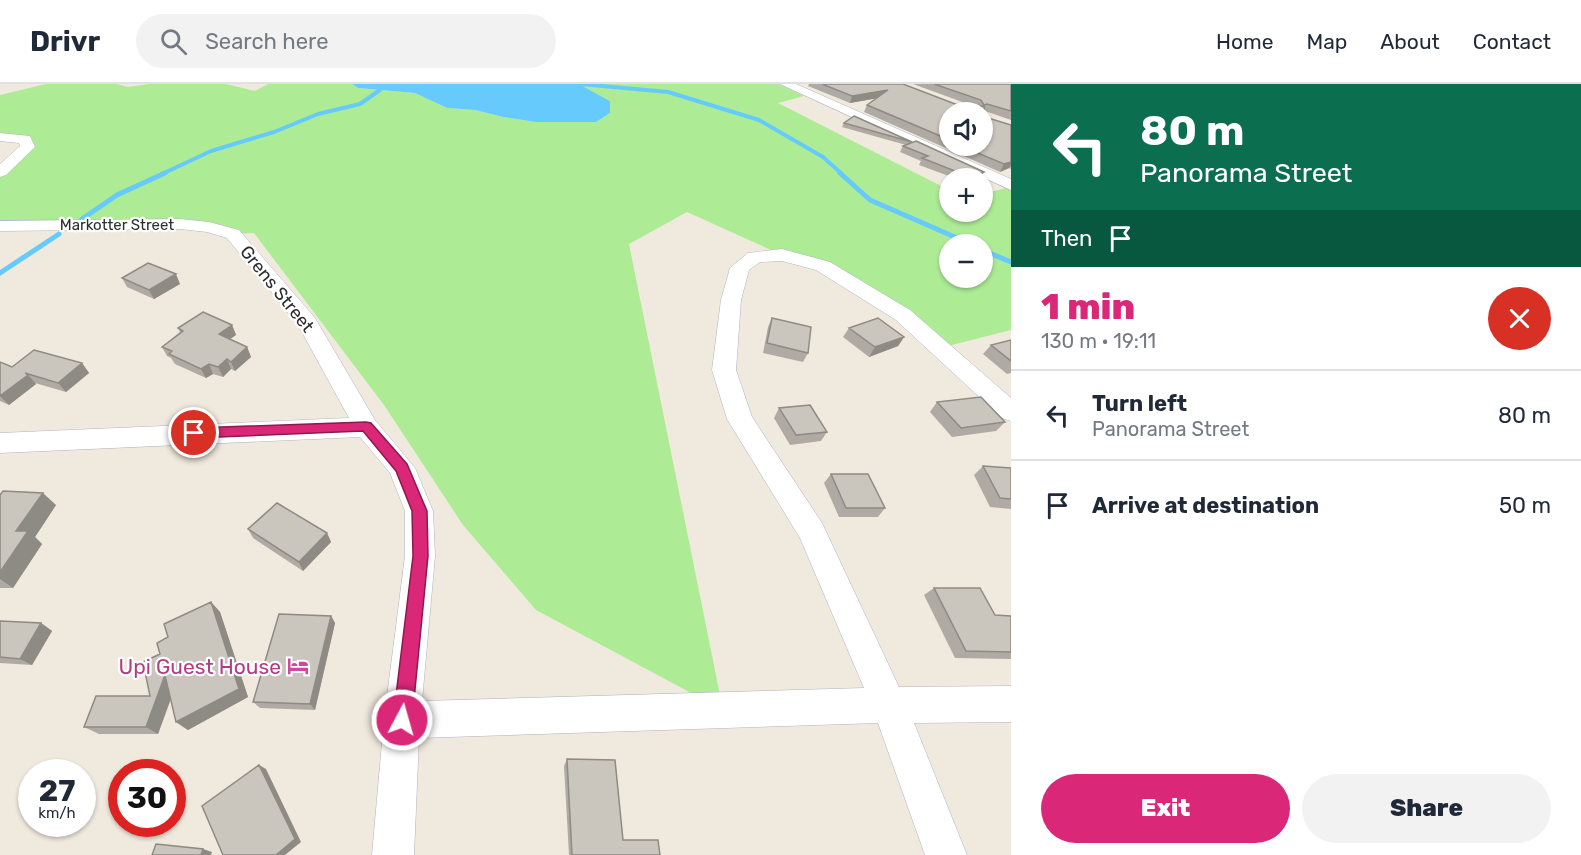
<!DOCTYPE html>
<html lang="en">
<head>
<meta charset="utf-8">
<style>
	body { margin:0; font-family:Rubik,sans-serif; background:#f2f2f3; color:#1f2937; height:100vh; display:flex; flex-direction:column; font-size:22px; white-space:nowrap }
	* { box-sizing:border-box; margin:0 }
	p { font-size:20px; color:#747a83 }
	.icon { flex:none; width:33px; height:33px; fill:none; stroke:currentColor; stroke-width:2; stroke-linecap:round; stroke-linejoin:round }
	.map { position:relative; flex:1; overflow:hidden }
	.panel { display:flex; flex-direction:column; background:#fff; width:570px }
	.panel>* { flex:none }
	.top-card { background:#0b6e4f; color:#fff; overflow:hidden }
	.buttons { position:absolute; left:939px; top:18px; display:grid; gap:12px }
	.buttons a { display:grid; place-items:center; width:54px; height:54px; border-radius:50%; background:#fff; box-shadow:0 2px 4px #0004; font-size:30px }
	.speed { position:absolute; left:18px; top:675px; display:flex; gap:12px; font-size:30px; font-weight:700; text-align:center }
	.speed>* { display:grid; place-content:center; width:78px; height:78px; border-radius:50%; background:#fff; box-shadow:0 2px 4px #0004; line-height:1 }
	.speed small { font-size:15px; font-weight:400 }
	.speed .limit { border:9px solid #d22; background:#fff; color:#111 }
	.pin { position:absolute; display:grid; place-items:center; width:51px; height:51px; color:#fff; margin:-26px; border:3px solid #fff; border-radius:50%; box-shadow:0 2px 6px #0007 }
	.me { position:absolute; width:66px; margin:-33px; rotate:6deg; stroke-linejoin:round; filter:drop-shadow(0 0 4px #0008) }
	.turn { display:flex; align-items:center; gap:21px; height:126px; padding:0 30px; font-size:27px }
	.turn .icon { width:78px; height:78px; stroke-width:2.5 }
	.turn b { display:block; font-size:42px; line-height:51px }
	.then { display:flex; align-items:center; height:57px; padding:0 30px; background:#0003; gap:12px; font-size:22px }
	.round { display:grid; place-items:center; flex:none; width:63px; height:63px; border-radius:32px; background:#f2f2f3 }
	.overview { display:flex; align-items:center; justify-content:space-between; height:102px; padding:0 30px }
	h1 { font-size:36px; font-weight:800; line-height:45px; color:#db2777 }
	.cta { display:flex; gap:12px; margin-top:auto; padding:12px 30px }
	.cta a { flex:1; height:69px; border-radius:36px; background:#db2777; color:#fff; font-size:24px; font-weight:800; line-height:69px; text-align:center }
	.cta a+a { background:#f2f2f3; color:#1f2937 }
	ul { padding:0; list-style:none }
	li { display:flex; align-items:center; gap:18px; height:90px; padding:0 30px; border-top:2px solid #e0e1e3 }
	li div { flex:1 }
	li b { display:block; font-size:22px }
	li em { font-style:normal }
	header { display:flex; align-items:center; gap:36px; box-sizing:border-box; height:84px; padding:0 30px; background:#fff; border-bottom:2px solid #e0e1e3 }
	header strong { font-size:28px }
	nav { display:flex; gap:33px; margin-inline-start:auto; font-size:21px }
	.search { width:420px; height:54px; background:#f2f2f3; display:flex; align-items:center; gap:15px; box-sizing:border-box; padding:0 21px; border-radius:33px; color:#747a83; font-size:22px }
	main { display:flex; flex:1; min-height:0 }
	.map>svg:first-child { display:block }
</style>
</head>
<body>
<header>
<strong>Drivr</strong>
<div class="search"><svg class="icon" aria-label="search" viewBox="0 0 24 24"><circle cx="10" cy="10" r="6"/><path d="M15 15l6 6"/></svg>Search here</div>
<nav><a>Home</a><a>Map</a><a>About</a><a>Contact</a></nav>
</header>
<main>
<div class="map">
<svg width="1011" height="771" viewBox="0 0 1011 771">
	<rect width="100%" height="100%" fill="#f0e9de"/>
	<path fill="#adec95" fill-rule="evenodd" d="M46 0H117L128 3 149 0H226L255 7 268 0H352L358 4 415 9 447 24 475 26 503 33 537 38H596L610 29V17L579 0H778L804 12 778 19 949 106 950 128H982L983 110 1006 104 1011 106V246L940 264 847 195 782 171 687 128 629 160 723 626 536 526 463 441 384 321 254 149 233 150 209 143 0 142V88L25 55 0 52V11ZM950 160H982V194H950Z"/>
	<path fill="#66cbfc" d="M352 0H579L610 17V29L596 38H536L503 33 475 26 447 24 415 9 358 4Z"/>
	<g fill="none" stroke-linecap="round" stroke-linejoin="round">
		<path stroke="#66cbfc" stroke-width="4" d="M580 0 668 8 759 36 823 73 842 90
			M162 90 211 67 274 48 318 30 360 20 380 6"/>
		<path stroke="#66cbfc" stroke-width="5" d="M840 89 870 116 971 160
			M82 135 117 111 165 89
			M982 166 1011 178
			M0 189 59 150"/>
		<defs>
			<path id="street" d="M780 0H796L1011 95V106Z
				M0 49 30 52 35 63 6 91 0 93V80L20 62 19 59 0 57Z
				M180 135 209 138 239 146 315 234 375 336 415 384 433 427 435 472 422 617 864 604 800 454 727 335 712 286 721 216 730 184 748 169 782 165 830 178 910 226 1011 314V337L1002 334 896 236 816 186 782 177 760 178 749 186 741 216 736 286 752 333 822 439 899 603 1011 602V638L914 639 967 771H925L878 639 419 654 414 771H372L384 636 405 472V427L390 389 360 353 0 369V349L349 334 298 241 227 154 207 148 180 145 0 147V137Z"/>
		</defs>
		<use href="#street" stroke="#b2b3c2" stroke-width="1"/>
		<use href="#street" fill="#fff" fill-rule="evenodd"/>
	</g>
	<path fill="#afaaa3" fill-rule="evenodd" d="M809 0H903L963 23H976L913 0H1011V36L985 27V33L1011 41V85L1009 84 1000 88 864 28 867 21 876 14 850 19 808 2ZM950 28 982 62H950Z
		M844 39 912 58 980 94H954L919 81 921 77 900 68 903 62 906 61 842 43Z
		M122 194 180 200 154 215 127 203Z
		M772 234 808 269 803 278 763 269 768 243Z
		M232 241 236 251 230 255 247 263 251 273 235 287 231 285 223 293 213 290 206 294 175 280 171 274 167 272 162 263 180 248 178 244Z
		M849 244 904 253 898 262 869 273 843 253Z
		M1011 256V289L1007 290 983 270 991 261Z
		M0 278 12 283 82 279 89 289 66 308 35 299 36 300 9 321 0 317Z
		M937 318 1005 338 996 347 952 353 930 328Z
		M779 324 827 348 821 357 790 361 774 334Z
		M983 382 1011 384V425L990 423 974 391Z
		M831 390 885 424 878 433H839L824 399Z
		M0 411 56 421 35 453 42 460 13 504H0Z
		M248 445 327 449 331 458 303 487 253 454Z
		M934 504 995 531 1011 532V575L955 574 924 511Z
		M211 518 220 528 248 613 188 646 176 638 171 615 158 650H99L84 643 150 612 160 570 168 553Z
		M331 532 335 539 315 626 260 624 253 618Z
		M0 537 41 539 52 547 32 581 0 579Z
		M567 675 623 756 660 771H569L564 682Z"/>
	<path fill="#8e8b84" d="M888 6 885 13 850 19 852 12Z
		M1011 78V81L1009 84 1000 88 1004 80Z
		M984 88 980 94H969L970 93Z
		M176 190 180 200 154 215 149 206Z
		M232 241 236 251 224 259 219 250Z
		M904 253 898 262 869 273 875 263Z
		M247 263 251 273 235 287 231 278Z
		M227 275 231 285 223 293 218 283Z
		M82 279 89 289 66 308 58 299Z
		M209 280 213 290 206 294 201 285Z
		M28 291 36 300 9 321 0 312Z
		M43 409 56 421 35 453 42 460 13 504 0 495V488L16 447Z
		M327 449 331 458 303 487 299 478Z
		M211 518 220 528 248 613 188 646 176 638Z
		M331 532 335 539 315 626 310 620Z
		M41 539 52 547 32 581 20 575Z
		M165 591 176 600 158 650 146 643Z
		M259 681 266 685 301 758 285 771H276Z
		M203 765 212 768 211 771H201Z"/>
	<path fill="#cbc6bd" stroke="#8e8b84" stroke-width="1.5" d="M822 0H903L963 23 984 22 985 33 1011 41V78L1004 80 961 62H982V28H950V56L867 21 888 6 852 12Z
		M934 0H1011V27L987 20 984 21 981 16Z
		M854 32 912 58 844 39Z
		M916 57 984 88 970 93 922 74 928 72 903 62Z
		M148 179 176 190 149 206 122 194Z
		M203 228 232 241 219 250 247 263 231 278 227 275 218 283 209 280 201 285 169 270 172 267 162 263 183 247 178 244Z
		M772 234 811 243 808 269 767 259Z
		M878 234 904 253 875 263 849 244Z
		M1011 256V277L991 261Z
		M34 266 82 279 58 299 25 289 28 291 0 312V278L12 283Z
		M981 313 1005 338 961 344 937 318Z
		M810 321 827 348 796 351 779 324Z
		M983 382 1011 384V415L1000 414Z
		M831 390H868L885 424H846Z
		M3 407 43 409 16 447H28L0 488V411Z
		M277 419 327 449 299 478 248 445Z
		M934 504H980L995 531 1011 532V568L966 567Z
		M211 518 239 605 176 638 165 591 146 643H84L96 612H150L143 578 160 570 157 559 168 553 164 540Z
		M279 530 331 532 310 620 253 618Z
		M0 537 41 539 20 575 0 573Z
		M567 675 615 676 623 756H658L660 771H572Z
		M259 681 295 755 276 771H223L202 722Z
		M156 760 203 765 201 771H152Z"/>
	<path fill="#db2777" stroke="#8e194d" stroke-width="1.5" d="M366 338 371 339 407 380 427 427 428 472 412 636 409 643 402 645 396 643 393 636 413 472 412 427 396 387 363 347 194 354 188 349 194 344Z"/>
	<defs>
		<symbol id="hotel-bare" viewBox="-9 -9 18 18"><path d="M-6-4.5h1.5V1H6V5H4.5V3h-9V5H-6ZM-4 0a1.8 1.8 0 1 1 3.6 0ZM.5 0V-2.5h3Q6-2.5 6 0Z" fill="#d1479c" stroke="#fff" stroke-width="2.5" paint-order="stroke"/></symbol>
	</defs>
	<g fill-rule="evenodd">
		<use href="#hotel-bare" x="283" y="567" width="30" height="30"/>
	</g>
	<g text-anchor="middle" dominant-baseline="central" stroke-width="4.5" stroke-linejoin="round" paint-order="stroke">
		<g font-size="15" fill="#2d2d2d" stroke="#fff">
			<text x="117" y="141">Markotter Street</text>
		</g>
		<g font-size="18" fill="#2d2d2d" stroke="#fff">
			<text transform="translate(277 205) rotate(51)">Grens Street</text>
		</g>
		<g font-size="21" fill="#b23c85" stroke="#fff" text-anchor="end">
			<text x="281" y="582">Upi Guest House</text>
		</g>
	</g>
</svg>
<div class="buttons">
<a><svg class="icon" aria-label="sound" viewBox="0 0 24 24"><path d="M4 9h4l5-4v14l-5-4H4zM17 9q2 3 0 6"/></svg></a>
<a>+</a>
<a>−</a>
</div>
<div class="speed"><div>27<small>km/h</small></div><div class="limit">30</div></div>
<div class="pin" style="left:194px;top:349px;background:#d93025"><svg class="icon" aria-label="arrive" viewBox="0 0 24 24"><path d="M6 21V4h12l-3 4 3 4H6"/></svg></div>
<svg class="me" style="left:402px;top:636px" viewBox="-20 -20 40 40"><circle r="17" fill="#db2777" stroke="#fff" stroke-width="3"/><path d="M0-11L8 9 0 5-8 9z" fill="#fff"/></svg>
</div>
<section class="panel">
<div class="top-card">
<div class="turn"><svg class="icon" aria-label="left" viewBox="0 0 24 24"><path d="M17 20v-9H6M10 6l-5 5 5 5"/></svg><div><b>80 m</b>Panorama Street</div></div>
<div class="then">Then<svg class="icon" aria-label="arrive" viewBox="0 0 24 24"><path d="M6 21V4h12l-3 4 3 4H6"/></svg></div>
</div>
<div class="overview"><div><h1>1 min</h1><p>130 m · 19:11</p></div><a class="round" style="background:#d93025;color:#fff"><svg class="icon" aria-label="close" viewBox="0 0 24 24"><path d="M6 6l12 12M18 6L6 18"/></svg></a></div>
<ul>
<li><svg class="icon" aria-label="left" viewBox="0 0 24 24"><path d="M17 20v-9H6M10 6l-5 5 5 5"/></svg><div><b>Turn left</b><p>Panorama Street</p></div><em>80 m</em></li>
<li><svg class="icon" aria-label="arrive" viewBox="0 0 24 24"><path d="M6 21V4h12l-3 4 3 4H6"/></svg><div><b>Arrive at destination</b></div><em>50 m</em></li>
</ul>
<div class="cta"><a>Exit</a><a>Share</a></div>
</section>
</main>
</body>
</html>
